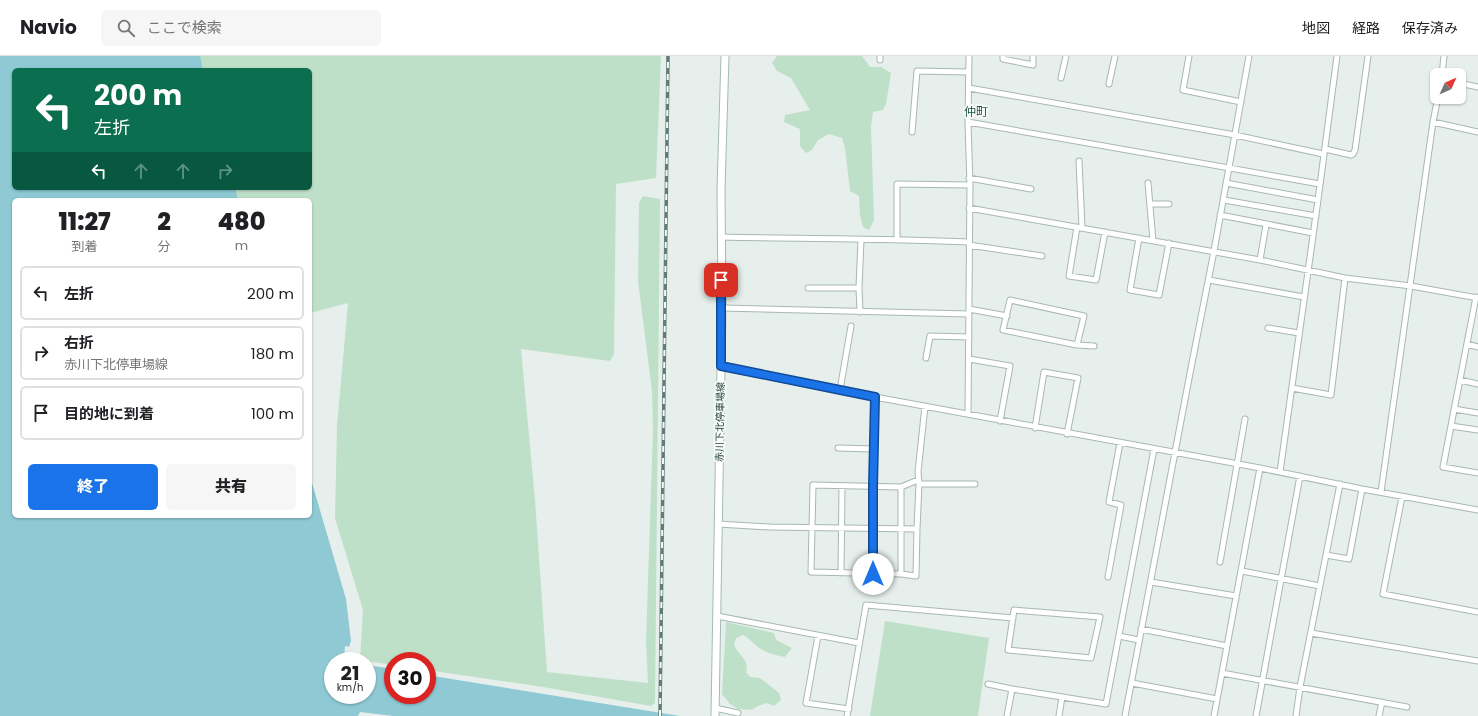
<!DOCTYPE html>
<html lang="ja">
<head>
<meta charset="utf-8">
<style>
	body { margin:0; font-family:Poppins,"Noto Sans JP",sans-serif; background:#f6f6f6; color:#202124; height:100vh; display:flex; flex-direction:column; font-size:15px; white-space:nowrap }
	* { box-sizing:border-box; margin:0 }
	p { font-size:13px; color:#757577 }
	.icon { flex:none; width:22px; height:22px; fill:none; stroke:currentColor; stroke-width:2; stroke-linecap:round; stroke-linejoin:round }
	.map { position:relative; flex:1; overflow:hidden }
	.details { position:absolute; left:12px; top:142px; width:300px; height:320px; display:flex; flex-direction:column; background:#fff; border-radius:6px; box-shadow:0 1px 3px #0004 }
	.details>* { flex:none }
	.guide { position:absolute; left:12px; top:12px; width:300px; height:122px; border-radius:6px; box-shadow:0 1px 3px #0004; background:#0b6e4f; color:#fff; overflow:hidden }
	.needle { width:26px; rotate:45deg }
	.tools { position:absolute; left:1430px; top:12px; display:grid; gap:8px }
	.tools a { display:grid; place-items:center; width:36px; height:36px; border-radius:6px; background:#fff; box-shadow:0 1px 3px #0004; font-size:20px }
	.speed { position:absolute; left:324px; top:596px; display:flex; gap:8px; font-size:20px; font-weight:700; text-align:center }
	.speed>* { display:grid; place-content:center; width:52px; height:52px; border-radius:50%; background:#fff; box-shadow:0 1px 3px #0004; line-height:1 }
	.speed small { font-size:10px; font-weight:400 }
	.speed .limit { border:6px solid #d22; background:#fff; color:#111 }
	.pin { position:absolute; display:grid; place-items:center; width:34px; height:34px; color:#fff; margin:-17px; border-radius:8px; box-shadow:0 2px 6px #0006 }
	.me { position:absolute; width:44px; margin:-22px; rotate:0deg; stroke-linejoin:round; filter:drop-shadow(0 0 3px #0008) }
	.turn { display:flex; align-items:center; gap:14px; height:84px; padding:0 16px; font-size:18px }
	.turn .icon { width:52px; height:52px; stroke-width:2.5 }
	.turn b { display:block; font-size:28px; line-height:34px }
	.lanes { display:flex; align-items:center; height:38px; padding:0 16px; background:#0003; justify-content:center; gap:20px; direction:ltr }
	.lanes .off { opacity:.35 }
	.eta { display:flex; justify-content:space-evenly; align-items:center; height:68px; text-align:center }
	.eta b { font-size:24px; font-weight:800; line-height:28px }
	.cta { display:flex; gap:8px; margin-top:auto; padding:8px 16px }
	.cta a { flex:1; height:46px; border-radius:6px; background:#1a73e8; color:#fff; font-size:16px; font-weight:800; line-height:46px; text-align:center }
	.cta a+a { background:#f6f6f6; color:#202124 }
	ul { padding:0; list-style:none }
	li { display:flex; align-items:center; gap:12px; height:54px; margin:0 8px 6px; padding:0 8px; border:2px solid #e0e0e0; border-radius:6px }
	li div { flex:1 }
	li b { display:block; font-size:15px }
	li em { font-style:normal }
	header { display:flex; align-items:center; gap:24px; box-sizing:border-box; height:56px; padding:0 20px; background:#fff; border-bottom:1px solid #e0e0e0 }
	header strong { font-size:19px }
	nav { display:flex; gap:22px; margin-inline-start:auto; font-size:14px }
	.search { width:280px; height:36px; background:#f6f6f6; display:flex; align-items:center; gap:10px; box-sizing:border-box; padding:0 14px; border-radius:6px; color:#757577; font-size:15px }
	.map>svg:first-child { display:block }
</style>
</head>
<body>
<header>
<strong>Navio</strong>
<div class="search"><svg class="icon" aria-label="search" viewBox="0 0 24 24"><circle cx="10" cy="10" r="6"/><path d="M15 15l6 6"/></svg>ここで検索</div>
<nav><a>地図</a><a>経路</a><a>保存済み</a></nav>
</header>
<div class="map">
<svg width="1478" height="660" viewBox="0 0 1478 660">
	<rect width="100%" height="100%" fill="#e6efeb"/>
	<path fill="#bfe0c8" d="M195 0H661L656 122 616 128 614 298 610 305 521 293 535 444 547 616 648 627 646 586 653 374 652 335 638 225 639 147 643 140 660 143 655 647 651 650 543 631 427 614V605H393V609L360 604 363 554 335 462 337 370 348 247 310 257V144H236L231 132H310V14H197Z
		M777 0H862L870 11H881L891 17 886 48 883 54 873 56 871 71 874 164 869 174 863 171 860 159 859 140 850 135 845 92 842 82 829 78 818 84 812 94 806 97 800 90V73L784 66 785 59 810 54 791 22 777 15 772 7Z
		M885 565 989 582 978 660H870Z
		M726 566 774 577 776 584 792 592 785 601C775 599 766 597 758 591 753 587 749 582 743 579L736 582 734 589C739 601 750 603 746 616L750 621 760 622 779 637 781 644 774 650 767 647 758 650 751 654 738 653 730 648 722 638Z"/>
	<path fill="#8ec9d4" d="M0 0H200L203 14H14V132H235L238 144H14V460H310V420L346 543 351 585 349 591 345 590 344 605H333V639H367V609L393 613V639H427V619L680 660H393L360 656 358 660H0Z"/>
	<g fill="none" stroke-linecap="round" stroke-linejoin="round">
		<defs>
			<path id="street" d="M880 0V4
				M1003 0V3L1033 9V0
				M1189 0 1183 34 1241 46
				M1442 19 1444 0
				M1061 22 1066 0
				M1459 27 1478 31
				M1109 28 1115 0
				M969 32 1235 79 1323 98
				M968 66 1320 128
				M1433 66 1478 76
				M912 76 917 15 969 16
				M1325 93 1351 99 1353 98 1355 94 1368 0
				M1079 105 1082 172
				M969 122 1031 133
				M1148 127 1153 185
				M1226 127 1318 144
				M1224 144 1316 160
				M1150 148H1169
				M969 152 1260 204 1345 222 1411 230 1478 242
				M1220 159 1313 177
				M1077 171 1069 220 1096 224 1105 176
				M721 181C804 183 886 182 969 186
				M1139 182 1130 234 1159 239 1169 187
				M897 183V128L970 129
				M969 189 1042 200
				M1260 204 1266 169
				M1209 224 1304 241
				M808 232H859
				M1476 241 1443 411 1478 417
				M722 252 969 258
				M969 253 1007 260
				M860 256 859 232 861 184
				M1268 272 1299 277
				M1467 288 1478 291
				M1077 289 1084 260 1010 244 1003 274 1077 289 1094 290
				M926 302 930 280 969 281
				M969 303 1010 310 1000 365
				M721 310 875 341 1260 412 1362 433 1478 454
				M1460 324 1478 328
				M1292 332 1331 339 1345 222
				M840 334 851 270
				M1454 353 1478 357
				M968 358 970 129 968 66 969 0
				M1451 370 1478 374
				M1035 372 1044 316 1078 322 1067 378
				M838 392 874 393
				M1280 416 1318 144 1337 0
				M919 428H975
				M901 431 918 424
				M1381 436 1433 66 1438 41
				M1402 441 1383 538 1478 556
				M718 468 770 471 917 473 919 428 918 416 925 350
				M1326 499 1349 503 1362 433
				M1220 506 1245 363
				M1242 515 1320 530
				M841 517 842 430
				M873 518V430L875 341
				M901 518V431L813 429 811 516 901 518 916 520 917 473
				M1108 521 1121 449 1109 446 1120 387
				M1151 526 1236 540
				M1014 554 1100 561 1091 602 1008 594Z
				M717 560 859 587
				M1141 573 1227 590
				M1311 577 1478 605
				M818 580 806 647 849 653
				M1119 580 1139 584
				M1222 617 1407 651
				M1132 627 1217 643
				M988 628 1012 633 1106 648 1154 393
				M715 652 738 657
				M847 660 866 549 1013 562
				M1007 660 1012 633
				M1059 660 1062 641
				M1125 660 1191 312 1214 195 1249 0
				M1214 660 1260 412
				M1256 660 1300 420
				M1296 660 1300 631 1340 428
				M1379 660 1382 646"/>
			<path id="secondary" d="M715 660 722 252 721 133 725 0"/>
		</defs>
		<use href="#street" stroke="#a8b8b2" stroke-width="7"/>
		<use href="#secondary" stroke="#a4bbb3" stroke-width="9"/>
		<use href="#street" stroke="#fff" stroke-width="5"/>
		<use href="#secondary" stroke="#fff" stroke-width="7"/>
		<defs>
			<path id="rail" d="M660 660 668 0"/>
		</defs>
		<use href="#rail" stroke="#5f7d75" stroke-width="3.5"/>
		<use href="#rail" stroke="#f7fbf9" stroke-width="2" stroke-dasharray="6" stroke-linecap="butt"/>
	</g>
	<g fill="none" stroke-linecap="round" stroke-linejoin="round">
		<defs>
			<path id="route" d="M721 224V310L875 341 873 430V518"/>
		</defs>
		<use href="#route" stroke="#114b97" stroke-width="10"/>
		<use href="#route" stroke="#1a73e8" stroke-width="7"/>
	</g>
	<g text-anchor="middle" dominant-baseline="central" stroke-width="3.5" stroke-linejoin="round" paint-order="stroke">
		<g font-size="10" fill="#24423a" stroke="#f7fbf9">
			<text transform="translate(720 366) rotate(-89)">赤川下北停車場線</text>
		</g>
		<g font-size="12" fill="#1f5548" stroke="#f7fbf9">
			<text x="976" y="55">仲町</text>
		</g>
	</g>
</svg>
<div class="tools">
<a><svg class="needle" viewBox="-14 -14 28 28"><path d="M0-13l5 13h-10z" fill="#e53935"/><path d="M0 13l5-13h-10z" fill="#757577"/></svg></a>
</div>
<div class="speed"><div>21<small>km/h</small></div><div class="limit">30</div></div>
<div class="pin" style="left:721px;top:224px;background:#d93025"><svg class="icon" aria-label="arrive" viewBox="0 0 24 24"><path d="M6 21V4h12l-3 4 3 4H6"/></svg></div>
<svg class="me" style="left:873px;top:518px" viewBox="-20 -20 40 40"><circle r="19" fill="#fff"/><path d="M0-13L10 11 0 6-10 11z" fill="#1a73e8"/></svg>
<div class="guide">
<div class="turn"><svg class="icon" aria-label="left" viewBox="0 0 24 24"><path d="M17 20v-9H6M10 6l-5 5 5 5"/></svg><div><b>200 m</b>左折</div></div>
<div class="lanes"><svg class="icon" aria-label="left" viewBox="0 0 24 24"><path d="M17 20v-9H6M10 6l-5 5 5 5"/></svg><svg class="icon off" aria-label="ahead" viewBox="0 0 24 24"><path d="M12 20V5M6 11l6-6 6 6"/></svg><svg class="icon off" aria-label="ahead" viewBox="0 0 24 24"><path d="M12 20V5M6 11l6-6 6 6"/></svg><svg class="icon off" aria-label="right" viewBox="0 0 24 24"><path d="M7 20v-9h11M14 6l5 5-5 5"/></svg></div>
</div>
<section class="details">
<div class="eta">
<div><b>11:27</b><p>到着</p></div>
<div><b>2</b><p>分</p></div>
<div><b>480</b><p>m</p></div>
</div>
<ul>
<li><svg class="icon" aria-label="left" viewBox="0 0 24 24"><path d="M17 20v-9H6M10 6l-5 5 5 5"/></svg><div><b>左折</b></div><em>200 m</em></li>
<li><svg class="icon" aria-label="right" viewBox="0 0 24 24"><path d="M7 20v-9h11M14 6l5 5-5 5"/></svg><div><b>右折</b><p>赤川下北停車場線</p></div><em>180 m</em></li>
<li><svg class="icon" aria-label="arrive" viewBox="0 0 24 24"><path d="M6 21V4h12l-3 4 3 4H6"/></svg><div><b>目的地に到着</b></div><em>100 m</em></li>
</ul>
<div class="cta"><a>終了</a><a>共有</a></div>
</section>
</div>
</body>
</html>
